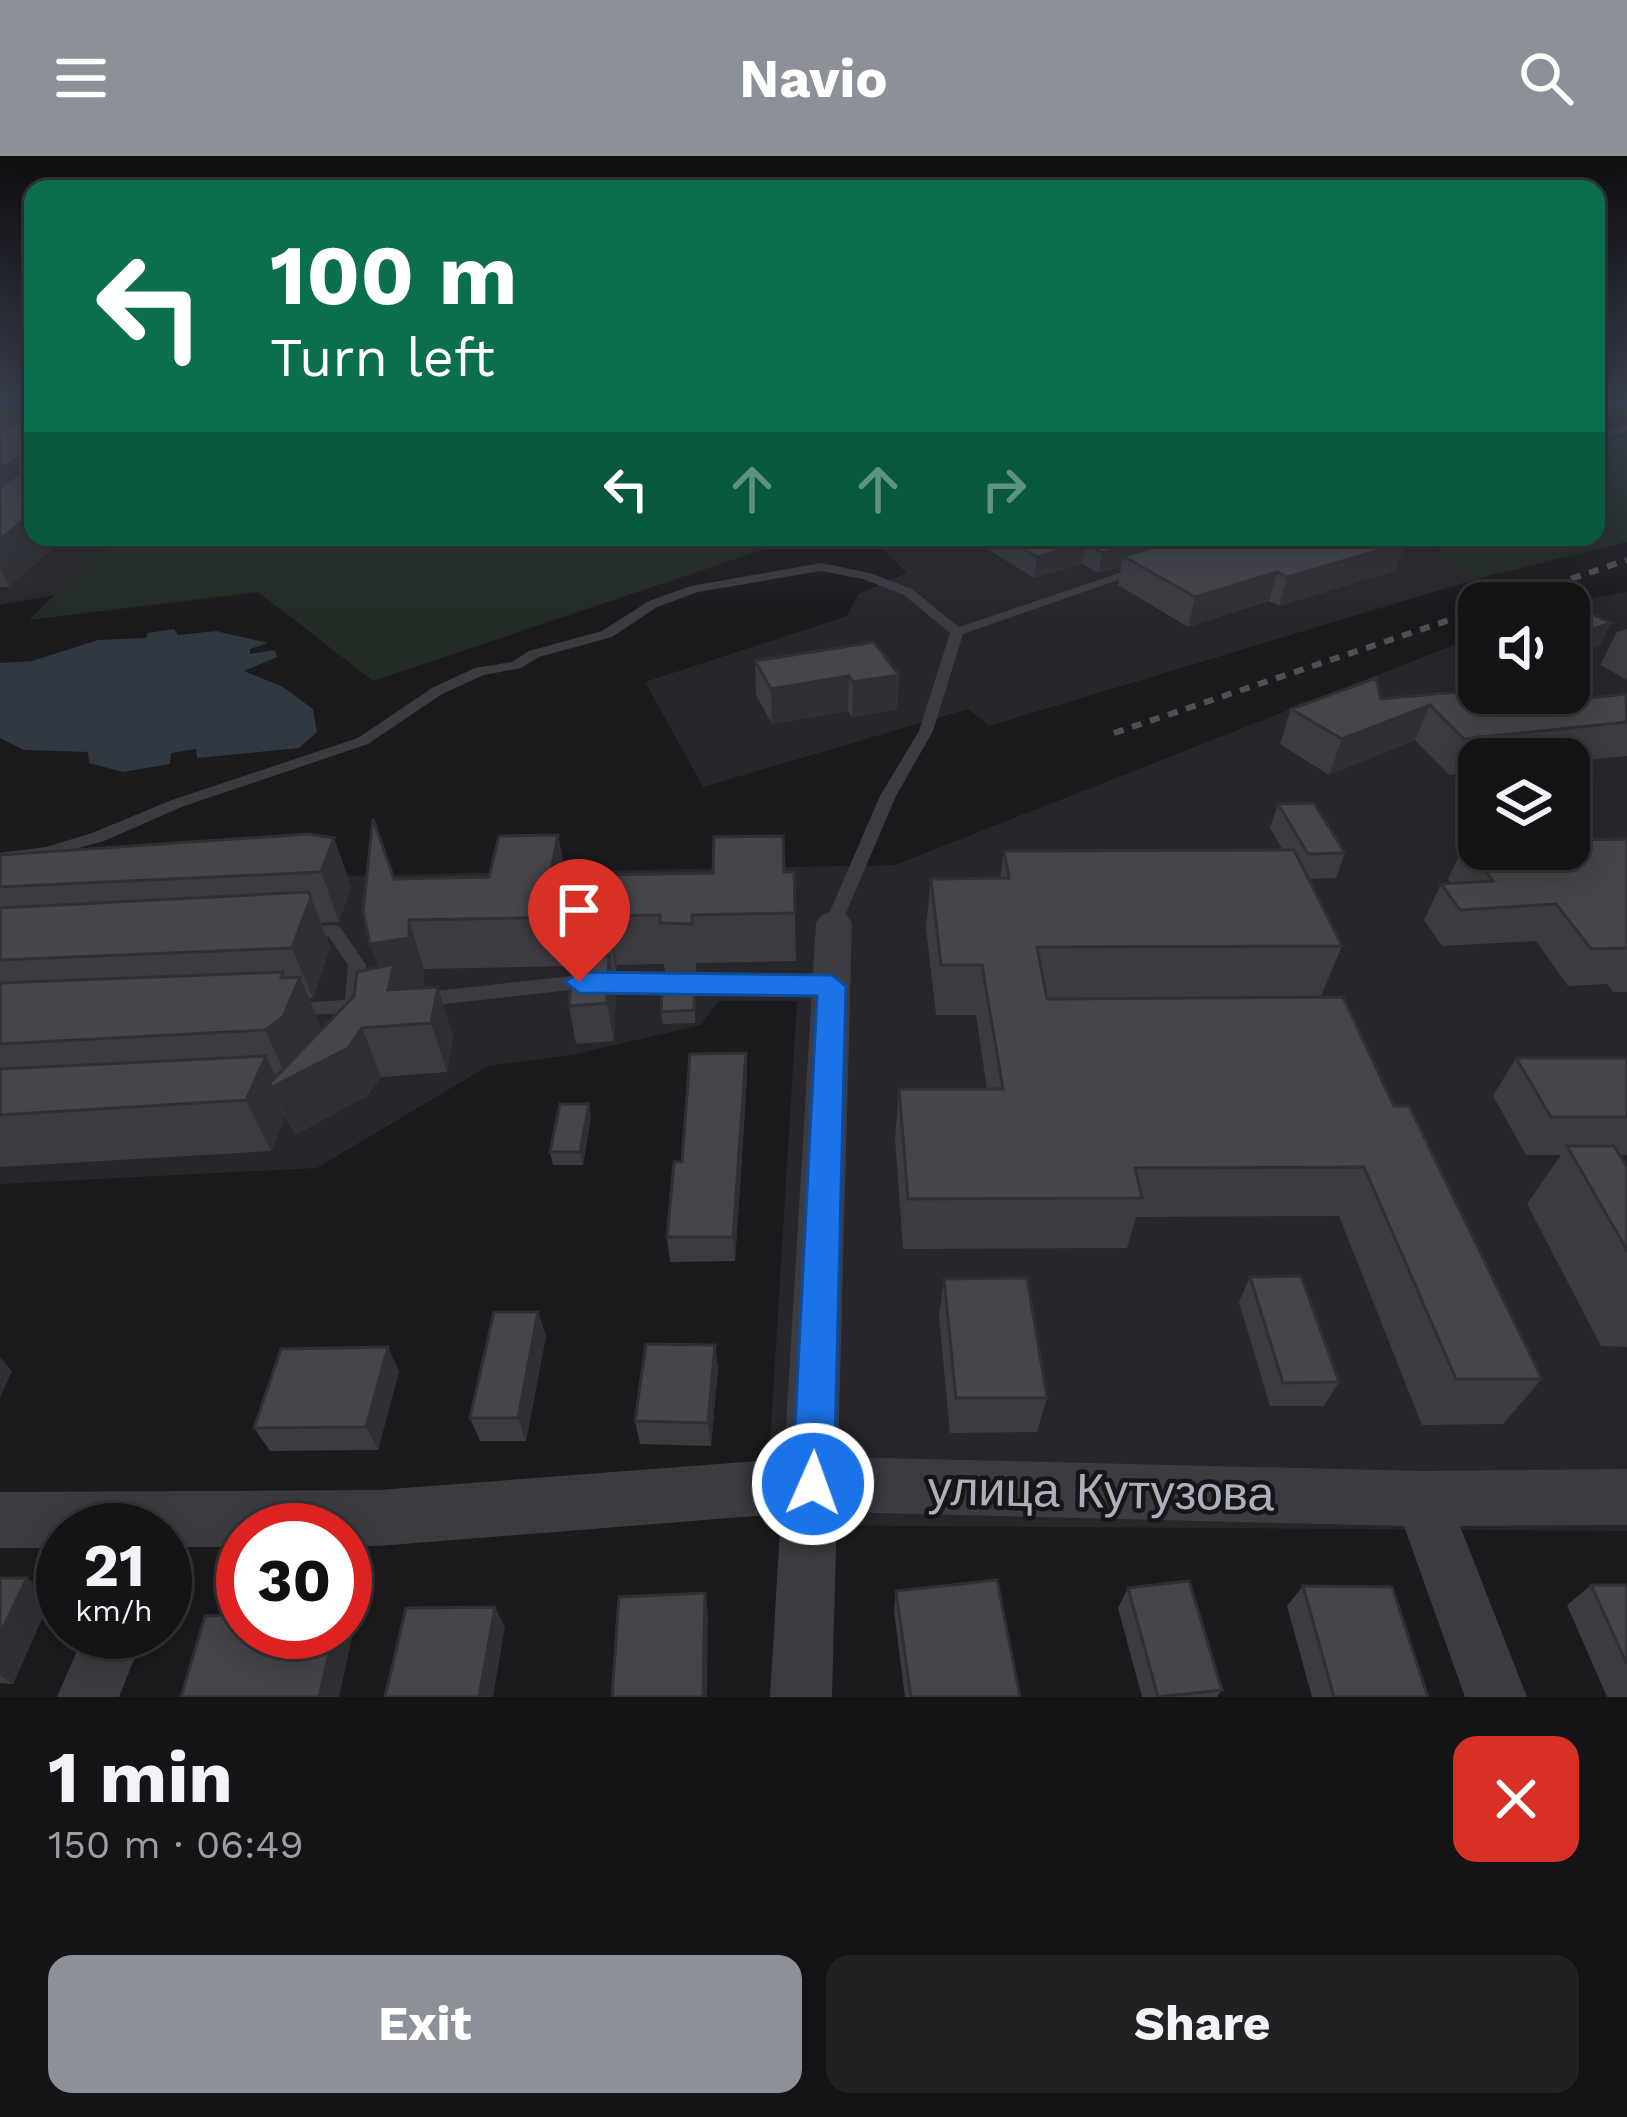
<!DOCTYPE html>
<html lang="en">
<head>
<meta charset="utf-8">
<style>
	body { margin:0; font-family:"Work Sans",sans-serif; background:#212123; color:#f1f3f6; height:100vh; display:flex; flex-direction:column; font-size:45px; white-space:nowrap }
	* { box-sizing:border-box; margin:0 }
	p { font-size:39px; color:#9d9ea1 }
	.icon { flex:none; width:66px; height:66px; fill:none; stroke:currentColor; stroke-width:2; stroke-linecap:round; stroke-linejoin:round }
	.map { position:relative; height:1541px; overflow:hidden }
	.panel { display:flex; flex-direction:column; background:#141416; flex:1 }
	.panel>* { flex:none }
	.banner { position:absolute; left:24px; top:24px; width:1581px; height:366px; border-radius:24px; box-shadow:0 6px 30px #0003,0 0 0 3px #333335; background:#0b6e4f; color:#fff; overflow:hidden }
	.fabs { position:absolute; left:1458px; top:426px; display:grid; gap:24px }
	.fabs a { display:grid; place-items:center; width:132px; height:132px; border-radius:24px; background:#141416; box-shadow:0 6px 30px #0003,0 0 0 3px #333335; font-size:60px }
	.speed { position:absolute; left:36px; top:1347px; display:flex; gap:24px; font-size:60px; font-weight:700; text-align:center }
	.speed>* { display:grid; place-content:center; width:156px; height:156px; border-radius:50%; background:#141416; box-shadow:0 6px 30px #0003,0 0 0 3px #333335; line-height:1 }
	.speed small { font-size:30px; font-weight:400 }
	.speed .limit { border:18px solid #d22; background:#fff; color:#111 }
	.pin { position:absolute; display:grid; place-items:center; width:102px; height:102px; color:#fff; margin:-123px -51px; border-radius:50% 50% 50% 0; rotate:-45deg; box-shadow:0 0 12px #0007 }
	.pin .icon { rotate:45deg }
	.me { position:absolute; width:132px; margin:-66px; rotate:2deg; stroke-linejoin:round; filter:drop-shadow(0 0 9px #0008) }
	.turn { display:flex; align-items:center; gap:42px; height:252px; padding:0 48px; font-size:54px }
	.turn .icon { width:156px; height:156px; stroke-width:2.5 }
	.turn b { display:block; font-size:84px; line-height:102px }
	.lanes { display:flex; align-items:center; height:114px; padding:0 48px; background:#0003; justify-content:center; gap:60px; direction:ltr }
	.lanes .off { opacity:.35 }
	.round { display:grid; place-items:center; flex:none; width:126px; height:126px; border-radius:24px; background:#212123 }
	.overview { display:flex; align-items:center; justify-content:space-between; height:204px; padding:0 48px }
	h1 { font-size:72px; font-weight:700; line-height:90px }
	.cta { display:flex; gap:24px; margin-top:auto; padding:24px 48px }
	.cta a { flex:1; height:138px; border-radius:24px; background:#8c9099; color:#fff; font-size:48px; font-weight:700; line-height:138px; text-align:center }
	.cta a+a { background:#212123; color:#f1f3f6 }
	header { display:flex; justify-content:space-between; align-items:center; height:156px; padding:0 48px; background:#8c9099; color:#fff; font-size:54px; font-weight:700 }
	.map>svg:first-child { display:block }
</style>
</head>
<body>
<header><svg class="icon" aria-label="menu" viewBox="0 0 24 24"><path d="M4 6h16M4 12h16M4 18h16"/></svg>Navio<svg class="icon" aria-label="search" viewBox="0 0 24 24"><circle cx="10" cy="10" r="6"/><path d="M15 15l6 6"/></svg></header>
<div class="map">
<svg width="1627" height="1541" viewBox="0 0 1627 1541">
	<rect width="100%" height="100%" fill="#1b1a1d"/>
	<path fill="#27262a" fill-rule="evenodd" d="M0 256 33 381H113L55 439 0 449Z
		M870 381H1411L1480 422 989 570 968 553 703 631 645 526 847 460 858 438 907 417Z
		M1627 436V1375L765 1369 797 845H719L701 869 572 899 488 910 317 1012 0 1028V747L331 720 895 709 1479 479V537H1569V447H1564ZM1479 603H1569V693H1479Z"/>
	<path fill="#222b24" d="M1627 279V386L1480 422 1411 381H1596V288Z
		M113 381H801L373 525 258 436 29 464Z"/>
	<path fill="#303841" d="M174 473 178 479 216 475 268 487 250 493V498L275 494 277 501 244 515 283 531 313 553 317 576 299 592 197 602 196 593 171 597 170 608 123 616 89 607 88 596 24 594 0 582V507L32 505 98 484 146 482 148 477Z"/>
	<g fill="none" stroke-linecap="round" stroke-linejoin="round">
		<path fill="#3b3c42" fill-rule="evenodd" d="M1627 269V275L1596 284V278Z
			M821 407 870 417 912 433 959 471 1137 411 1147 414 963 478 933 575 896 640 840 771 834 773 825 767 880 640 919 575 950 477 904 439 863 423 821 415 698 436 657 451 612 481 539 501 521 512 484 519 442 538 368 588 184 650 104 685 47 701 0 707V697L46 691 92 677 172 644 358 582 432 532 475 512 512 506 529 495 602 475 649 445 691 430Z
			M334 769 340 771 366 809 364 843 373 845 376 850 373 855 366 857 285 859 282 854 285 849 292 847 345 844 348 809 329 781 305 783 296 777 305 771Z
			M579 819 832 822 839 824 841 829 839 834 832 836 579 833 417 851 410 849 407 844 410 839 417 837Z"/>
		<path fill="#3b3c42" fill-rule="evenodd" d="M834 755 847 759 852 767 838 1301 1422 1315 1627 1313V1369L1460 1370 1527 1541H1465L1404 1370 837 1356 832 1541H770L781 1358 378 1390H345V1374H243V1391H165V1374H63V1392H0V1336L378 1334 784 1303 816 767 821 759Z
			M85 1476H145L119 1541H57Z"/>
		<path stroke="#4e5057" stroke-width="6" stroke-dasharray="10 9" stroke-linecap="butt" d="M1499 447 1627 404
			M1114 577 1479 454"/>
	</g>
	<path fill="#3b3b40" d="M0 245H33V381H65L9 431H0Z
		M987 381H1242L1249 385 1405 387 1395 415 1279 450 1269 445 1188 471 1118 429 1121 411 1098 417 1082 408 1034 422 986 392Z
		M1627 473V524L1600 509 1617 476Z
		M755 505 899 519 897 553 852 561 848 555 772 568 756 539Z
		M1627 539V600L1569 606V603H1479V616L1449 619 1415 584 1329 619 1280 588 1291 553 1381 543 1588 542Z
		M1278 648 1345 697 1336 722 1308 723 1342 790 1321 840 1047 843 1394 950 1542 1223 1503 1268 1422 1269 1339 1060 1136 1061 1127 1092 903 1093 895 983 899 933H987L976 859H936L926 772 931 723 1000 722 1004 695 1283 694 1270 672Z
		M558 679 566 720 794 716 796 805 696 807V816H665L664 808 617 809 616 815H612L616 838 614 885 576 888 569 850 572 810 424 813V830L409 833 453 880 447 916 381 921 367 940 295 979 285 960 271 995 0 1011V699L334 682 351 731 339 766 321 767 330 791 313 842H309L321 871 319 877 354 840 378 811 394 723 489 721Z
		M1627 683V836H1613L1607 828 1568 830 1536 785 1442 790 1424 764 1441 728 1451 727 1448 723 1465 687Z
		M695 826V867L663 868 661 856Z
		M746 897 747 923 735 1105 670 1106 667 1081 682 1006Z
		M1516 902H1627V999H1620L1627 1011V1191L1601 1190 1527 1048 1561 999H1526L1493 940Z
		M591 960 583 1009H553L550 996Z
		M1250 1121 1339 1226 1324 1250H1270L1239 1146Z
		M944 1123 1047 1242 1037 1276 950 1277 939 1160Z
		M538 1156 546 1180 526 1285H480L470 1262Z
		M715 1189 718 1213 711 1290 640 1288 635 1265Z
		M399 1215 378 1294 270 1295 254 1272Z
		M0 1422H27L51 1442 13 1528 0 1527Z
		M1591 1429H1627V1541H1607L1567 1449Z
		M1303 1430 1428 1541H1312L1287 1450Z
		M1128 1432 1222 1534 1217 1541H1142L1118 1452Z
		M896 1435 1020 1541H905L894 1455Z"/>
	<path fill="#303034" d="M0 245H29L23 255 18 251 33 285 0 287Z
		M17 302 33 338 0 361V313Z
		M33 356V381H65L9 431 0 412V384Z
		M1157 381H1204L1123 400 1121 411 1098 417 1102 397Z
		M1086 387 1082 408 1034 422 1037 401Z
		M1405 387 1395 415 1279 450 1287 421Z
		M1277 416 1269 445 1188 471 1195 441Z
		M1611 467 1600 490 1569 500V481Z
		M899 519 897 553 852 561 853 526Z
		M849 520 848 555 772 568 771 533Z
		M1430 549 1415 584 1329 619 1342 583Z
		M558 679 567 726 550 720Z
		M334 682 351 731 339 766 321 716Z
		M311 741 330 791 313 842 292 792Z
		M609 760 617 809 616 815 609 767Z
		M409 764 424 813V830L387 837 370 788Z
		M609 800 616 838 614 885 607 847Z
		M283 816 293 838 300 821 321 871 305 912 362 872 381 921 367 940 295 979 270 927 285 960 271 995 246 944 266 900 279 927 288 923 265 874Z
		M438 831 453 880 447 916 431 867Z
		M746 897 747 923 735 1105 733 1081Z
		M589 948 591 960 583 1009 580 996Z
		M538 1156 546 1180 526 1285 518 1262Z
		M715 1189 718 1213 711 1290 708 1267Z
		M388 1191 399 1215 378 1294 366 1271Z
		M0 1201 12 1215 0 1242Z
		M27 1422 51 1442 13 1528 0 1519V1478Z
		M705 1437 708 1457 707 1541H703Z
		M495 1451 505 1471 493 1541H479Z
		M345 1461 354 1473 339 1541H319L334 1476H345Z"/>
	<path fill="#45454a" stroke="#303034" stroke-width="3" d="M0 245H33V356L0 384V331L19 317 17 302 0 313V275L21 264 23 255 18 251 0 252Z
		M1003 381H1157L1102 397 1086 387 1037 401Z
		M1188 381H1242L1249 385 1259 386 1276 381H1393L1405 387 1287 421 1277 416 1195 441 1123 400Z
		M1574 450 1611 467 1569 481V452Z
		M874 486 899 519 853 526 849 520 771 533 755 505Z
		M1376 522 1381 543 1479 534V537H1569V526L1588 542 1626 538 1627 566 1464 583 1430 549 1342 583 1291 553Z
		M1314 647 1345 697 1308 698 1278 648Z
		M373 663 394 723 489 721 499 680 558 679 550 720 713 717 714 681 783 680 784 716H794L795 757 692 759V768L660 767V759L609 760V767L572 766 573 761 409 764V782L370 788 363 755Z
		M308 678 334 682 321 716 0 731V699Z
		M1627 683V792L1591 793 1556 748 1460 754 1441 728 1493 725 1465 687H1479V693H1569V684Z
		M1294 694 1342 790 1037 791 1047 843 1343 841 1394 950H1409L1542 1223H1456L1364 1011 1135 1012 1142 1042 908 1043 899 933H1003L982 809H941L931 723 1009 722 1004 695Z
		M308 736 311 741 292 792 0 804V752Z
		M573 800H609L607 847 569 850Z
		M394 808 388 834 438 831 431 867 362 872 348 892 272 931 270 927 354 840 357 816Z
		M283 816 281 822 300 821 283 861 265 874 0 888V827Z
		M663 826H695L694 854 661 856Z
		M746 897 733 1081H667L674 1006H682L690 898Z
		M266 900 246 944 0 959V913Z
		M1516 902H1627V961H1551Z
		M560 948H589L580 996H550Z
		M1567 990H1614L1627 1011V1094Z
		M1301 1120 1339 1226 1283 1227 1250 1121Z
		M1027 1122 1047 1242H956L944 1123Z
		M494 1156H538L518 1262H470Z
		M646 1188 715 1189 708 1267 635 1265Z
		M388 1191 366 1271 254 1272 281 1193Z
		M0 1422H27L0 1478Z
		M997 1424 1020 1541H911L896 1435Z
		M1189 1425 1222 1534 1158 1541 1128 1432Z
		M1591 1429H1627V1508Z
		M1303 1430 1392 1431 1428 1541H1334Z
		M705 1437 703 1541H612L619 1441Z
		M495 1451 479 1541H385L406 1452Z
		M243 1458V1476H334L319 1541H181L205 1460Z"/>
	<linearGradient id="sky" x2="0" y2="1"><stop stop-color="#0f0e10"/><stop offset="0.53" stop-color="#393e4c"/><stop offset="1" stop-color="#393e4c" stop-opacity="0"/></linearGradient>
	<rect width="1627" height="461" fill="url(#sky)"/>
	<path fill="#1a73e8" stroke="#114b97" stroke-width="3" d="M579 816 832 819 846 830 834 1328 828 1343 813 1349 798 1343 792 1328 817 840 579 837 565 826Z"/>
	<g text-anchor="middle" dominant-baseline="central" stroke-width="9" stroke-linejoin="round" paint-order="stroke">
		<g font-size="48" fill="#adb0bc" stroke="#161518">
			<text transform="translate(1101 1335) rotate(1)">улица Кутузова</text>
		</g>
	</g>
</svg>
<div class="fabs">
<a><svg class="icon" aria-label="sound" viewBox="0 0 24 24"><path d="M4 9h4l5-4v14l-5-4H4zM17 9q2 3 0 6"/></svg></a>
<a><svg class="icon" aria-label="layers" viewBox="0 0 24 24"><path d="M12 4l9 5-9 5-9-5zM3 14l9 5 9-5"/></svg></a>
</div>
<div class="speed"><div>21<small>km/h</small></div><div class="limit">30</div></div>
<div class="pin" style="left:579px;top:826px;background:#d93025"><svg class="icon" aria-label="arrive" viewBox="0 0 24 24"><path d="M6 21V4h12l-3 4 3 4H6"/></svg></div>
<svg class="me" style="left:813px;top:1328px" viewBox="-20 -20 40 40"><circle r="17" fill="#1a73e8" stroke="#fff" stroke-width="3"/><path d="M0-11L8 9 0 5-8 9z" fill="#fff"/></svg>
<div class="banner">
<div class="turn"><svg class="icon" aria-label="left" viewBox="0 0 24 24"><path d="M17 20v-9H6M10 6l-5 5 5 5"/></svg><div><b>100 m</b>Turn left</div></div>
<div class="lanes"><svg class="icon" aria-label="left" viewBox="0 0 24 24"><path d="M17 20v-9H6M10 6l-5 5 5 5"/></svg><svg class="icon off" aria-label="ahead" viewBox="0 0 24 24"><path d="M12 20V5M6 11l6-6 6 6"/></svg><svg class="icon off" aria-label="ahead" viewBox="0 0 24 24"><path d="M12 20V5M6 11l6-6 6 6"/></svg><svg class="icon off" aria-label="right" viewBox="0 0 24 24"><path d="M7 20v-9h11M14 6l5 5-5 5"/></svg></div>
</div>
</div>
<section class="panel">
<div class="overview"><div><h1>1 min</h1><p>150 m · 06:49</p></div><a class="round" style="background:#d93025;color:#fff"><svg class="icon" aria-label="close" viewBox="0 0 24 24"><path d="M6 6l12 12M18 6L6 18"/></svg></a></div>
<div class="cta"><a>Exit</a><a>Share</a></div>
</section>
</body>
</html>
